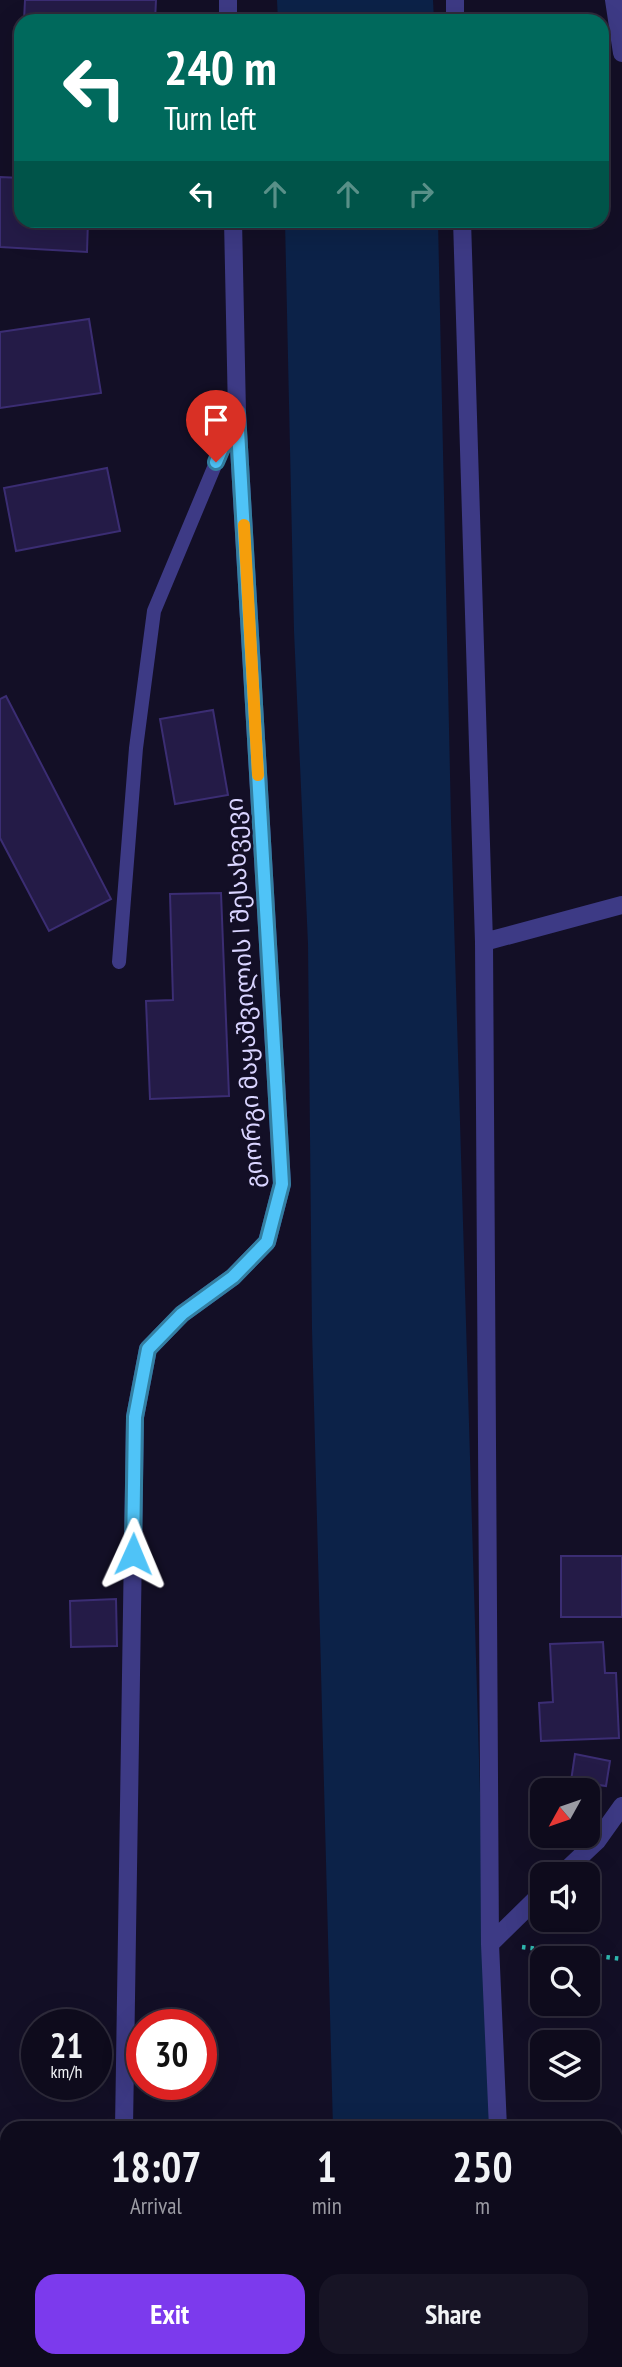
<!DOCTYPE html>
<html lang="en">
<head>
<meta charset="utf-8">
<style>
	body { margin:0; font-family:"PT Sans Narrow","Noto Sans Georgian",sans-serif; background:#171425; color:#f1f3f6; height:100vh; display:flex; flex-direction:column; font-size:26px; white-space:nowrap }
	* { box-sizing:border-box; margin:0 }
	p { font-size:23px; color:#9b9ba3 }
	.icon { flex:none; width:38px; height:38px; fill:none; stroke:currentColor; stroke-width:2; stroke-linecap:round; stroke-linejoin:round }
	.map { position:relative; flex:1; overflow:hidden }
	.details { position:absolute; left:0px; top:2121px; width:623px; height:247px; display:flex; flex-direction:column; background:#0e0b1c; border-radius:21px 21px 0 0; box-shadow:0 7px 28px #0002,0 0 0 2px #2e2b3b }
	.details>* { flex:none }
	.banner { position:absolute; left:14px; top:14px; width:595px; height:214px; border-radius:21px; box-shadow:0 7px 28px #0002,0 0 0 2px #2e2b3b; background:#00695c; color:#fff; overflow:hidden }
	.needle { width:46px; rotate:230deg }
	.buttons { position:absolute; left:530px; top:1778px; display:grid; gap:14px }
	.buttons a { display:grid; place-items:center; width:70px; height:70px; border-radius:14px; background:#0e0b1c; box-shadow:0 7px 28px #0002,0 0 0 2px #2e2b3b; font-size:35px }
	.speed { position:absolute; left:21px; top:2009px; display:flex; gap:14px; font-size:35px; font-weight:700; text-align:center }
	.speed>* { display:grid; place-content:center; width:91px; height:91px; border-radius:50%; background:#0e0b1c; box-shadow:0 7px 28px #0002,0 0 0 2px #2e2b3b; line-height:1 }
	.speed small { font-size:18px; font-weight:400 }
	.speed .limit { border:10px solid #d22; background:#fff; color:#111 }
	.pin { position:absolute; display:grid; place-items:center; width:60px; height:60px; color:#fff; margin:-72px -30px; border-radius:50% 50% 50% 0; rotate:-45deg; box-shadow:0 0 7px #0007 }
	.pin .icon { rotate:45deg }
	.me { position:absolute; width:77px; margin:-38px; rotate:1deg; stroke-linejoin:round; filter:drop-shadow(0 0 5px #0008) }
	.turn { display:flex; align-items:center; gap:24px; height:147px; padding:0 35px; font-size:32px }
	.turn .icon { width:91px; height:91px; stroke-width:2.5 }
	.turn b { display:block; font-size:49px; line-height:60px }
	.lanes { display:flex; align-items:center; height:66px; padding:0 35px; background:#0003; justify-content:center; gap:35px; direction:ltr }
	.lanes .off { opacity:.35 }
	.eta { display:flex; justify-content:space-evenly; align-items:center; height:119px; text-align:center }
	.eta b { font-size:42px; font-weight:600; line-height:49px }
	.cta { display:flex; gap:14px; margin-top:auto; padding:14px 35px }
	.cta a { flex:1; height:80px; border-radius:21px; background:#7c3aed; color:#fff; font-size:28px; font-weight:600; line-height:80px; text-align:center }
	.cta a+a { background:#171425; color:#f1f3f6 }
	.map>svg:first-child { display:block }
</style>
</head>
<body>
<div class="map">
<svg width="622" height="2367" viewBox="0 0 622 2367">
	<rect width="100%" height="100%" fill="#130f26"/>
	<path fill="#0c2248" d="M277 0H433L434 21H278Z
		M285 221H438L451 820 490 2128H333L312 1329 308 944 294 631Z
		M339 2361H494V2367H339Z"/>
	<path fill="#241b47" stroke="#3b2d73" stroke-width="2" d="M25 0H156L155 21H24Z
		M21 86V178H16Z
		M0 177 21 178V220H88L87 252 0 247Z
		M89 319 101 393 0 408V332Z
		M107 468 120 531 16 551 4 488Z
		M6 696 111 899 49 931 0 838V699Z
		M213 710 228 795 175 804 160 719Z
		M221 893 229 1096 150 1099 146 1001 173 1000 170 894Z
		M561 1556H622V1617H561Z
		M116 1599 117 1646 71 1647 70 1601Z
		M603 1642 605 1673H616L619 1738 541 1741 539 1703 553 1702 550 1644Z
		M575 1754 610 1761 606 1786 571 1781Z"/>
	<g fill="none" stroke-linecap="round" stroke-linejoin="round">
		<path stroke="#2fb8b0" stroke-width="4.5" stroke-dasharray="3.5 5" stroke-linecap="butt" d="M522 1947 622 1959"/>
		<path stroke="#3d3a85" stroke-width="14" d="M119 962 136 748 154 611 236 415"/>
		<path stroke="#3d3a85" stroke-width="18" d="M228 0V21
			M455 0V21
			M614 0 622 53
			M462 220 484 942 490 1944 498 2128
			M484 942 622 905
			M562 1874 597 1841 622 1806
			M490 1944 542 1893
			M124 2128 135 1417 148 1349 182 1314 233 1277 267 1242 282 1184 237 413 233 220
			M146 2361 148 2367
			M508 2361V2367"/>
	</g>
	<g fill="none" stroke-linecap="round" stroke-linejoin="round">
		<defs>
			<path id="route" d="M133 1554 135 1417 148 1349 182 1314 233 1277 267 1242 282 1184 237 413 216 462"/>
		</defs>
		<use href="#route" stroke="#337fa1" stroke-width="18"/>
		<use href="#route" stroke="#4fc3f7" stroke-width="12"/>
		<path stroke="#f59e0b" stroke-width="12" d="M244 525 258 775"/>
	</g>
	<g text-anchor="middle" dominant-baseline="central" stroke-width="5" stroke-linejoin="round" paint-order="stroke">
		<g font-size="24" fill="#d9d4ff" stroke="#130f26">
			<text transform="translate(244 993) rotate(-93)">გიორგი მაყაშვილის I შესახვევი</text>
		</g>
	</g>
</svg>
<div class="buttons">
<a><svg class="needle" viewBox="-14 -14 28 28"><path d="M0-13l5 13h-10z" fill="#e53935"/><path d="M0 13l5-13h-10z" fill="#9b9ba3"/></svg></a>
<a><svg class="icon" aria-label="sound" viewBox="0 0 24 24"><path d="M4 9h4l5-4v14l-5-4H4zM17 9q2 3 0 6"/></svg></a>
<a><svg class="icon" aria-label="search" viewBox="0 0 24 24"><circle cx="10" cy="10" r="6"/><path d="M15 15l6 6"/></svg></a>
<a><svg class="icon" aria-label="layers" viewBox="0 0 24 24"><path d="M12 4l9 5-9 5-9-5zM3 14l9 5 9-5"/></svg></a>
</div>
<div class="speed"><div>21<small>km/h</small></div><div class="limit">30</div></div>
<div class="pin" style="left:216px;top:462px;background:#d93025"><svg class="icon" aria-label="arrive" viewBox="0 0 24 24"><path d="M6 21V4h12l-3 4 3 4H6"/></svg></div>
<svg class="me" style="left:133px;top:1554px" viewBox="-20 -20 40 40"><path d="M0-17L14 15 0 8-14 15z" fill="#4fc3f7" stroke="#fff" stroke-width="4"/></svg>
<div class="banner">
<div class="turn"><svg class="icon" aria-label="left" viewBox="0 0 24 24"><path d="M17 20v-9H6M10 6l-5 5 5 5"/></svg><div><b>240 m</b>Turn left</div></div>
<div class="lanes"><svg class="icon" aria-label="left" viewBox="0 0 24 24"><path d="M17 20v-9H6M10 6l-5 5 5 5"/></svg><svg class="icon off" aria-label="ahead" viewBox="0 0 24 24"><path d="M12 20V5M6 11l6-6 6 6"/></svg><svg class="icon off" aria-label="ahead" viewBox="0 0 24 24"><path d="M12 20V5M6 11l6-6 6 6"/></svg><svg class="icon off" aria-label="right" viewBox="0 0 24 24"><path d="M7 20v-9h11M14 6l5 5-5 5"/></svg></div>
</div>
<section class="details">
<div class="eta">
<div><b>18:07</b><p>Arrival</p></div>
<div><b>1</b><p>min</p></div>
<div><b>250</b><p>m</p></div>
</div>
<div class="cta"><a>Exit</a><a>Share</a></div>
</section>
</div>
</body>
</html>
